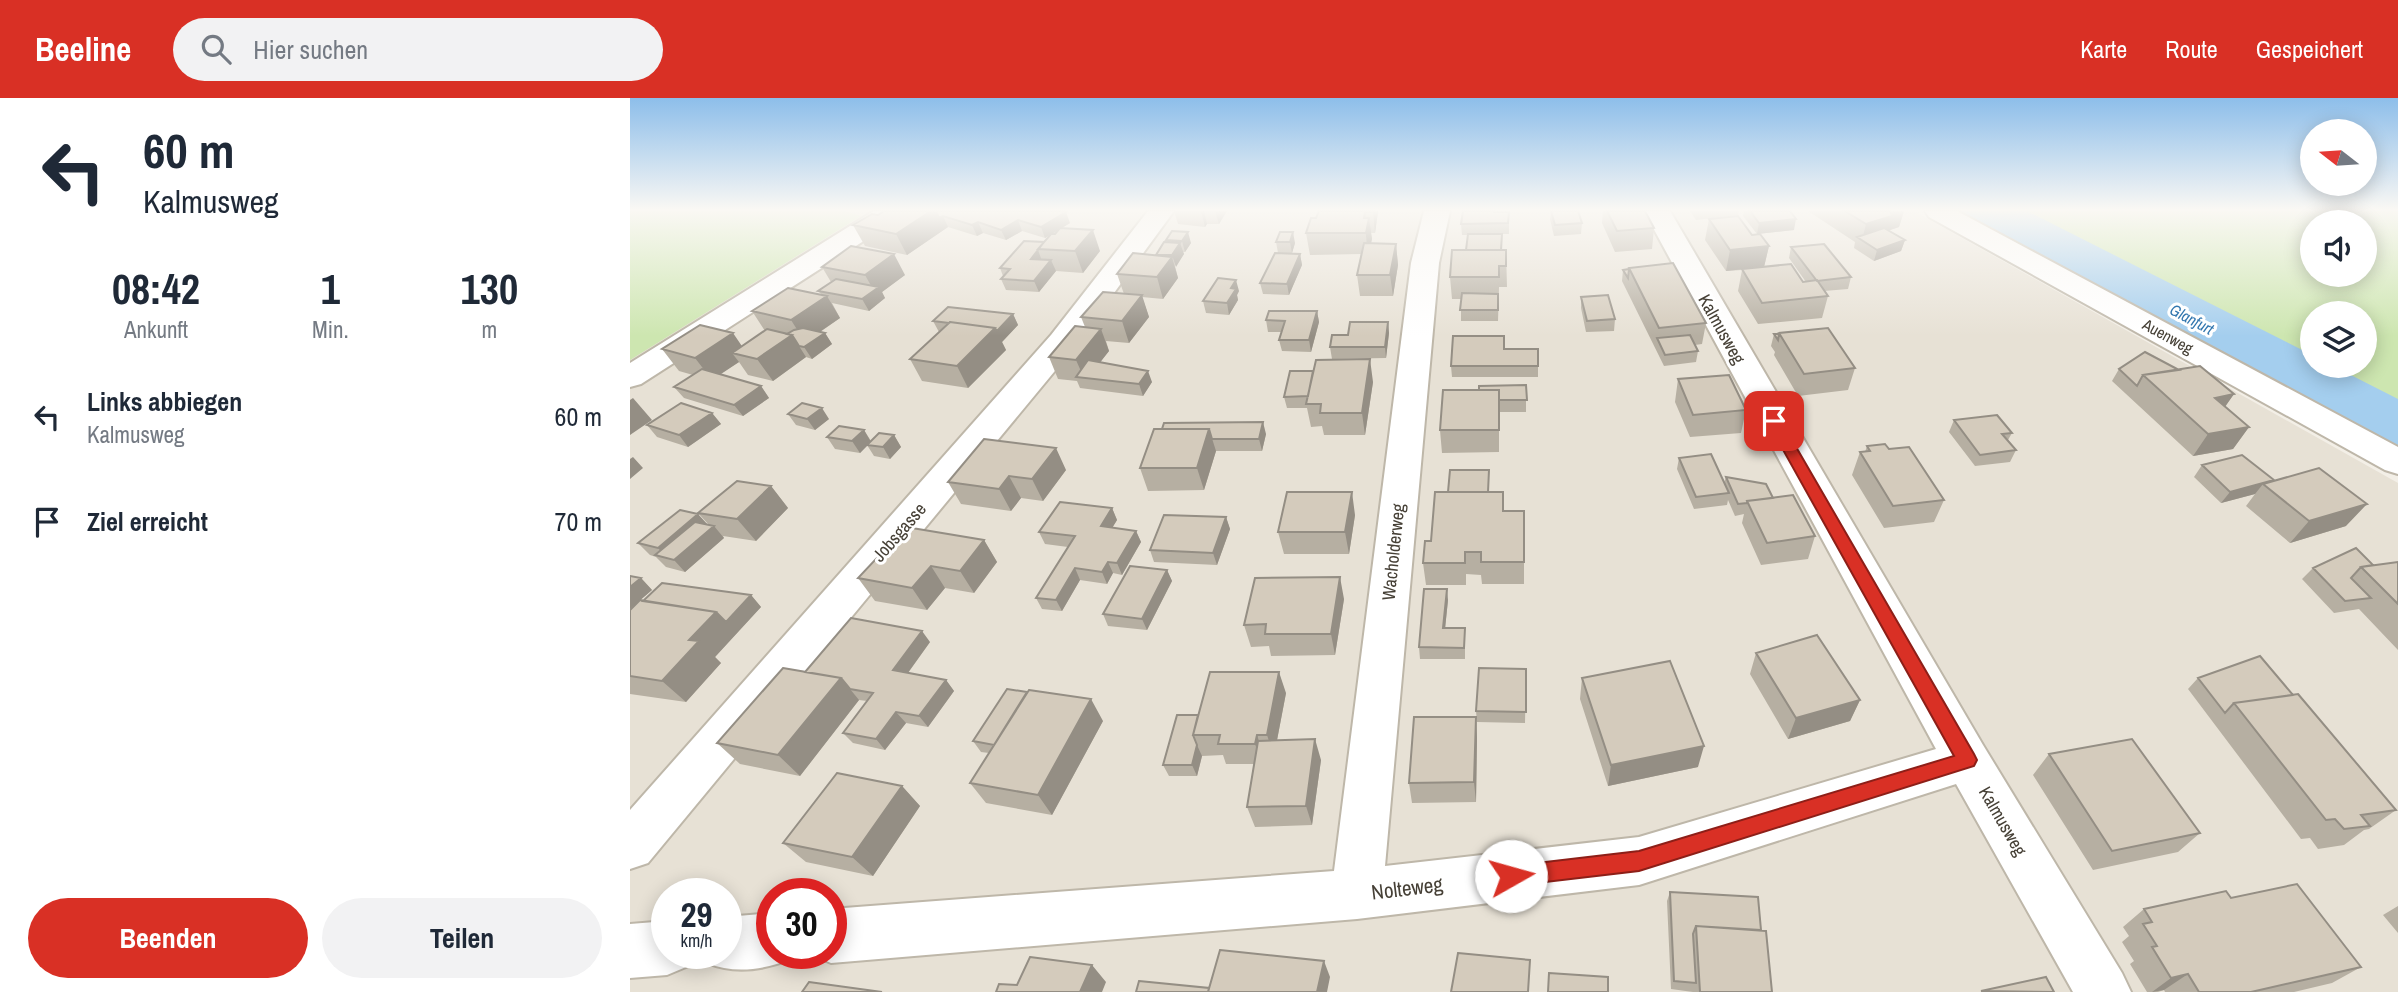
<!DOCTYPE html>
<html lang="de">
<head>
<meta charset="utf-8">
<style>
	body { margin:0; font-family:"Archivo Narrow",sans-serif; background:#f2f2f3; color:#1f2937; height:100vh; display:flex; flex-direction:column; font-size:26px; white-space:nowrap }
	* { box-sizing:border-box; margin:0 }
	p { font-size:23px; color:#747a83 }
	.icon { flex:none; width:38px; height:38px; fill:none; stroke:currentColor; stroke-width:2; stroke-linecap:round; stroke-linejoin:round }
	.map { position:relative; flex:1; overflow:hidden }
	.details { display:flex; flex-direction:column; background:#fff; width:630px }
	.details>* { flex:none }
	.top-card { background:#fff; color:#1f2937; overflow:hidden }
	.needle { width:46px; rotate:287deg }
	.buttons { position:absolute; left:1670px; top:21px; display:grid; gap:14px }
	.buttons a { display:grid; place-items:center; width:77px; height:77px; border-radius:50%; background:#fff; box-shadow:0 4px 18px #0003; font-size:35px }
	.speed { position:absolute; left:21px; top:780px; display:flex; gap:14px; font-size:35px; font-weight:700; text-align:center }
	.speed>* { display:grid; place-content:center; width:91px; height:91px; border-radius:50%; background:#fff; box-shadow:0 4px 18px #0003; line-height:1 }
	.speed small { font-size:18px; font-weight:400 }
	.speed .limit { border:10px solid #d22; background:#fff; color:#111 }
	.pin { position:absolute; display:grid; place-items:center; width:60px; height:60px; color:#fff; margin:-30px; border-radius:14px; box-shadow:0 4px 10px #0006 }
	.me { position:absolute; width:77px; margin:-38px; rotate:83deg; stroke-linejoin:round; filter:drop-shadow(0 0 5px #0008) }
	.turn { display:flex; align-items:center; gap:24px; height:147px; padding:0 28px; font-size:32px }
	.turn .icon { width:91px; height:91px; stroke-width:2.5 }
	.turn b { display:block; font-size:49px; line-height:60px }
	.eta { display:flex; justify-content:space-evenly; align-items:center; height:119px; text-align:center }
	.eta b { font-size:42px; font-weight:700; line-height:49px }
	.primary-button { display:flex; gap:14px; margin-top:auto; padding:14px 28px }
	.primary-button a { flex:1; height:80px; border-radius:42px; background:#d93025; color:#fff; font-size:28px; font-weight:700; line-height:80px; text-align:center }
	.primary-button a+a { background:#f2f2f3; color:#1f2937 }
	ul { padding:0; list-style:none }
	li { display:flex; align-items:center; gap:21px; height:105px; padding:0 28px }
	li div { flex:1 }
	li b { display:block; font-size:26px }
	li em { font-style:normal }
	header { display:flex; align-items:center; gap:42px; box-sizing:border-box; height:98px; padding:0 35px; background:#d93025; color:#fff }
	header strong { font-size:33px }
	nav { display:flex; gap:38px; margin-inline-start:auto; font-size:24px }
	.search { width:490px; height:63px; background:#f2f2f3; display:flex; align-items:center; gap:18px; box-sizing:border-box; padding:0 24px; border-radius:38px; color:#747a83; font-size:26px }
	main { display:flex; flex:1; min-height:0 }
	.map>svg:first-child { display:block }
</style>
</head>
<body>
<header>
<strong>Beeline</strong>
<div class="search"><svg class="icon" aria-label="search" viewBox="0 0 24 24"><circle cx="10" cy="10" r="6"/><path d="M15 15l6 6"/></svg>Hier suchen</div>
<nav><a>Karte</a><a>Route</a><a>Gespeichert</a></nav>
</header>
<main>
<section class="details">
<div class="top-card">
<div class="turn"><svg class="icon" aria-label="left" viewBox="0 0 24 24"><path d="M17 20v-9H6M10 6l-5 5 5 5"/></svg><div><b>60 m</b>Kalmusweg</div></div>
</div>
<div class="eta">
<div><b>08:42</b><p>Ankunft</p></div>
<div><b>1</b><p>Min.</p></div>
<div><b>130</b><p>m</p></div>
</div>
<ul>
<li><svg class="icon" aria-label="left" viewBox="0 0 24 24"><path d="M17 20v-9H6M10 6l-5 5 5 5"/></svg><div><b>Links abbiegen</b><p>Kalmusweg</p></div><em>60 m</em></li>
<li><svg class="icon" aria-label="arrive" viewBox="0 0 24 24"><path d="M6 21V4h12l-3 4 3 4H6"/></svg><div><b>Ziel erreicht</b></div><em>70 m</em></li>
</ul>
<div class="primary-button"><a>Beenden</a><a>Teilen</a></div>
</section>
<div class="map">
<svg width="1768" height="894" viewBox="0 0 1768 894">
	<rect width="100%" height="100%" fill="#f3efe7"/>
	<path fill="#e7e1d5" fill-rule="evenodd" d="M0 113H1284L1768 385V894H0ZM37 796H96V856H37ZM142 796H201V856H142Z"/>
	<path fill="#cde6b0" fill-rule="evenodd" d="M0 113H215L231 118 0 262Z
		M1335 113H1768V342ZM1682 124H1734V177H1682ZM1682 215H1734V268H1682Z"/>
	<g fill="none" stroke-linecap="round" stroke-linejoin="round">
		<path fill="#a4ceee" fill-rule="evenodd" d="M1329 113H1397L1682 257V268H1703L1768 301V353L1743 346 1337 125Z"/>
		<defs>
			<path id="street" d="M244 113H275L271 119 11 286 0 289V265Z
				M518 113H544L443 251 18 765 0 771V712L421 237Z
				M794 113H820L809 165 755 768 1009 739 1306 651 1014 113H1040L1353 647 1492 875 1501 894H1443L1326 686 1009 787 727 821 201 865 182 857 201 856V811L704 773 781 165Z
				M1295 113H1327L1768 349V376L1755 372 1299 119Z
				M142 815V856H163L161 861C134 872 104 876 77 865L73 856H96V819Z
				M37 823V856H61L56 869 37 877 0 880V826Z"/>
		</defs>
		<use href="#street" stroke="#beb7a9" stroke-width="4"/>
		<use href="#street" fill="#fff" fill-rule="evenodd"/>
	</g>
	<path fill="#b6afa2" d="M254 113 440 125 432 130 470 153 453 175 426 173 409 194 376 192 371 181 373 178 370 170 414 144 420 137 415 140 392 133 376 142 353 135 347 138 318 129 277 157 235 148 223 127 248 117Z
		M544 113H597L589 126H577L575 129 548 126Z
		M703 113H748L745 135H741L742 141 741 146H766L768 167 763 198H730L727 177 731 156 680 157 676 135 686 120Z
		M833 113H865V114H879V136H862L871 152H876L877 189H869L868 223H831V201H822L820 179 836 152 838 137H832L831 126Z
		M921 113H948L952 125 951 136 924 138 920 121Z
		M973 113H1015L1024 130 1022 151 985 154 972 125Z
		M1060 113H1109L1108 117 1066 122Z
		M1114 113H1160L1164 132 1127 136 1113 118Z
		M1178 113H1274L1269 129 1259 132 1275 142 1271 153 1244 163 1224 150 1225 144Z
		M1079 121 1122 137 1139 148 1134 169 1173 184H1176L1159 160 1161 149 1221 179 1218 191 1194 193 1198 198 1192 220 1128 226 1108 193 1112 172 1096 173 1075 142Z
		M542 133 561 145 555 154H553L554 156 545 168 548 180 533 201 512 199 519 219 499 245 476 243 479 253 470 264 522 284 513 298 450 290 447 283 428 281 419 259 455 229 451 219 494 196 487 176 526 157 537 145 536 142Z
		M650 134 665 145 662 155 670 156 672 167 659 197 633 196 630 185 648 155 646 144Z
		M192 169 275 177 252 194 255 200 239 213 202 205 210 220 190 234 195 235 202 246 182 261 176 259 143 283 118 277 109 264 90 276 131 288 139 300 113 318 54 300 44 289 63 277 49 273 32 251 112 248 135 233 122 213 191 196 188 193 201 184Z
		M999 171 1076 225 1072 246 1065 247 1068 253 1066 264 1034 268 992 183 993 172Z
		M609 193 607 197 608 202 599 217 576 215 573 203Z
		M951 199 985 221 984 233 956 234 951 210Z
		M687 213 689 224 681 254 652 253 649 242 652 234H638L636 222Z
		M383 216 388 227 372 244 376 252 338 290 292 283 280 261 309 234 303 223Z
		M758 224 759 235 756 260 702 261 700 249Z
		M1198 230 1225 270 1218 292 1168 298 1144 257 1145 254 1141 248 1144 236Z
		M874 251H908V279H822L821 268Z
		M1489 271 1549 272 1604 296 1595 308 1619 329 1603 351 1563 358 1482 283Z
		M1048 281 1116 312 1111 335 1060 339 1045 304Z
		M743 284 735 337H694L692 328 681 329 677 310H657L654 299Z
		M896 287V314H869V354L812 355 810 332 849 292Z
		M82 315 91 326 58 349 27 339 17 327Z
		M158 316 199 321 185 332 166 327Z
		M1324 322 1382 335 1378 342 1386 352 1380 364 1345 368 1319 334Z
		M524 331 636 336 632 353H586L574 392 518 393 510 370Z
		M234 332 241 343 264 337 271 349 260 361 244 358 237 347 230 355 205 351 197 339Z
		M1237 348 1314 402 1304 424 1254 430 1222 377 1230 354H1235Z
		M1049 360 1094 385 1096 379 1143 400 1185 438 1178 461 1131 467 1112 425 1114 416 1105 418 1098 402 1097 407 1064 411 1047 371Z
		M1572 367 1644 382 1716 428 1660 445 1616 408 1625 396 1591 405 1564 379Z
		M436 372 413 403 391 400 381 413 331 406 318 384Z
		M141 388 158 410 126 443 93 438 94 440 55 474 36 469 26 459 20 457 8 445 79 427 68 415Z
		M859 394 873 413H894V486H852L851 477 836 476V487H796L793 465 801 443Z
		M482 410 487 422 482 430 506 433 511 444 492 477 483 475 477 486 450 482 432 513 412 511 406 500 438 449 415 446 409 434Z
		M725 417 719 456H654L648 434Z
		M596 419 600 431 587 467 524 464 520 452Z
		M354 442 367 464 344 495 315 490 297 512 245 503 228 480Z
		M1768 464V552L1729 511 1704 515 1672 481 1683 470 1743 467Z
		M537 472 542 483 517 532 478 528 473 516Z
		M11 480 22 492 10 502 121 497 131 509 85 559 91 565 56 604 0 596V512L8 504Z
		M714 501 705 557 641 558 639 548 621 549 614 527Z
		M818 502 815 530H835V561H790L789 549Z
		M300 544 278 575 316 582 324 593 298 629 276 625 255 652 223 645 213 635 237 603 229 602 170 678 110 666 87 645 175 574Z
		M1126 555 1230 602 1220 623 1158 641 1120 576Z
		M896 571 895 625 847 624 846 613Z
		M952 580 1068 669 978 688 950 601Z
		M1568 580 1663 597 1766 712 1739 731 1734 732 1714 747 1688 751 1680 740 1671 741 1558 591Z
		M656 595 647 642 691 662 682 727 625 729 617 709 624 666H596L593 657 572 658 567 678H539L533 667 568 617Z
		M846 619 847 640 846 704 782 705 779 685Z
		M473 623 422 717 356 705 340 685 359 655 351 654 343 643Z
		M1419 656 1570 735 1548 754 1463 772 1403 677Z
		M272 688 290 708 243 778 176 764 153 745Z
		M1040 794 1131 832 1142 894H1063L1041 891 1037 803Z
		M1601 800 1731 869 1702 885 1664 894H1535L1534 892 1528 894H1517L1500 866 1504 863 1492 844 1499 838 1493 829 1514 811Z
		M1768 808V835L1753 817Z"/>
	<path fill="#948e84" d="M301 113H306L313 118 318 129 277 157 266 136Z
		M571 113H574L577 126 575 129Z
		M585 113H597L589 126Z
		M743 113H748V114L745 135Z
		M1260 113H1274L1269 129 1232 142 1236 126Z
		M436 114 440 125 415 140 411 129Z
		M735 114 737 131 739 120 742 141 738 156 734 120Z
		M1166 121 1164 132 1127 136 1129 125Z
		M388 122 392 133 376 142 371 132Z
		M348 124 353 135 347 138 342 127Z
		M463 132 470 153 453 175 445 153Z
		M558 134 561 145 555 154 552 143Z
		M663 134 665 145 662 155 660 144Z
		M1275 142 1271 153 1244 163 1247 152Z
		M550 145 554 156 546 169 542 157Z
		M766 146 768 167 763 198 760 177Z
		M1139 148 1134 169 1096 173 1100 152Z
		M408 152 412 163 401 161Z
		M264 156 275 177 252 194 255 200 239 213 232 201 244 193 235 177Z
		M670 156 672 167 659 197 657 186Z
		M542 159 548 180 533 201 527 179Z
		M421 162 426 173 409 194 404 183Z
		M606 182 609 193 607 197 608 202 599 217 597 205 601 190Z
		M512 197 519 219 499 245 492 223Z
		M197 198 210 220 175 244 161 222Z
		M687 213 689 224 681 254 679 242Z
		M383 216 388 227 372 244 376 252 338 290 327 268 365 230Z
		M758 224 759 235 756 260 755 249Z
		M471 231 479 253 458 280H454L446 262Z
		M103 235 118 257 102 255 109 264 82 282 65 260Z
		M195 235 202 246 182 261 174 249Z
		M162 237 176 259 143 283 127 261Z
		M740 261 743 284 735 337 732 315Z
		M518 273 522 284 513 298 509 286Z
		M131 288 139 300 113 318 104 307Z
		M1604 296 1588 319 1585 300Z
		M3 300 22 322 0 337V302Z
		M192 310 199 321 185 332 177 321Z
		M82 315 91 326 58 349 49 337Z
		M633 324 636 336 632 353 629 341Z
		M1619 329 1603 351 1563 358 1578 336Z
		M579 331 586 353 574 392 567 370Z
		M234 332 241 344 230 355 222 343Z
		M264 337 271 349 260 361 253 349Z
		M426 350 436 372 413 403 402 381Z
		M3 359 13 370 0 381V361Z
		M379 378 391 400 381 413 369 391Z
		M1644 382 1633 386 1625 396 1591 405 1600 394Z
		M141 388 158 410 126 443 107 421Z
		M722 394 725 417 719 456 715 434Z
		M1737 406 1716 428 1660 445 1679 423Z
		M482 410 487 422 476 440 471 428Z
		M68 416 79 428 38 461 28 450Z
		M596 419 600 431 587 467 583 455Z
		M84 428 94 440 55 474 44 462Z
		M506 433 511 444 492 477 487 465Z
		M354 442 367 464 344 495 330 473Z
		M478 464 483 475 477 486 472 474Z
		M301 468 315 490 297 512 282 490Z
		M445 470 450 482 432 513 426 502Z
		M537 472 542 483 517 532 512 521Z
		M710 479 714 501 705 557 701 536Z
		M0 480H11L22 492 0 511Z
		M817 491 818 502 814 541 813 530Z
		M121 497 131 509 85 559 91 565 56 604 32 583 59 542 86 514Z
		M292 533 300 544 272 583 263 572Z
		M649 574 656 595 644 658 637 637Z
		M211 580 229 602 170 678 148 657Z
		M316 582 324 593 298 629 289 618Z
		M461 601 473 623 422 717 408 697Z
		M1230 602 1220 623 1158 641 1166 620Z
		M266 614 276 625 255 652 246 641Z
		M846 619 847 640 846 704 844 684Z
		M627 637 634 658 632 666 625 646Z
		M685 641 691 662 682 727 676 708Z
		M567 647 572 658 567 678 562 667Z
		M1074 648 1068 669 978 688 981 667Z
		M272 688 290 708 243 778 222 759Z
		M694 863 700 879 697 894H687Z
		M462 867 476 884 472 894H450Z
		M1558 876 1534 892 1522 894 1541 880Z"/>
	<path fill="#d4cbbc" stroke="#948e84" stroke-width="2" d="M254 113H301L266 136 223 127 242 116 248 117Z
		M306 113H431L436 114 411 129 388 122 371 132 348 124 342 127 313 118 309 120Z
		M689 113H743L742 114H735L734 120H739L736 135H676L681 120H686Z
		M833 113H864V114H879L878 125 831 126Z
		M921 113H948L952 125 925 127Z
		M977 113H1015L1024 130 987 133Z
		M1120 113H1160L1166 121 1129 125Z
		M1215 113H1262H1260L1262 118 1236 126Z
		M1108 118 1122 137 1130 136 1139 148 1100 152 1079 121Z
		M430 130 463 132 445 153 408 151 421 136H425Z
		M1254 130 1275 142 1247 152 1227 139Z
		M542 133 558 134 552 143 536 142Z
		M650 134H663L660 144H646Z
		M838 136H872L871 152H836Z
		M394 143 414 144 401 161 421 162 404 183 371 181 380 171 370 170Z
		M534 144 550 145 542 157H526Z
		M734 145 766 146 760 177H727Z
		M1194 146 1221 179 1187 183 1161 149Z
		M221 148 264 156 235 177 192 169Z
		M822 152H876V168H869V179H820Z
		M503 155 542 159 527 179 487 176Z
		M645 155 670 156 657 186 630 185Z
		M1043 165 1076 225 1029 230 999 170Z
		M1161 166 1173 184 1187 182 1198 198 1132 205 1112 171Z
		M999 171 998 180 993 172Z
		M588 180 606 182 601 190 606 191 597 205 573 203Z
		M206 181 249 189 232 201 188 193Z
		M158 190 197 198 161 222 122 213Z
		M473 194 512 197 492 223 451 219Z
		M832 195 868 196V212H830Z
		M978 197 985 221 957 223 951 199Z
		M318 209 383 216 367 233 365 230 320 224 319 225 303 223Z
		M639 213H687L679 242H649L655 223 636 222Z
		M320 224 365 230 327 268 280 261Z
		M720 224H758L755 249H700L702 237H718Z
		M70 227 103 235 65 260 32 251Z
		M445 228 471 231 446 262 419 259Z
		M173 230 195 235 174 249 169 248 162 237 157 236 164 232Z
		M1198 230 1225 270 1174 276 1149 235Z
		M137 231 162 237 127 261 102 255Z
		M1144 236H1149L1148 242Z
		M1060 237 1068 253 1035 257 1027 240Z
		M823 238H874V251H908V268H821Z
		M1515 254 1549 272 1513 277 1507 288 1489 271Z
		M740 261 732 315H690L691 306H676L686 262Z
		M458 262 518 273 509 286 446 279Z
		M1570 268 1604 296 1585 300 1619 329 1578 336 1513 277Z
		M72 271 131 288 104 307 44 289Z
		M660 273H683L678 298 654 299Z
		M1099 277 1116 312 1063 317 1048 281Z
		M896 287 897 302H869V292H849V288Z
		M813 292H869V332H810Z
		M51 305 82 315 49 337 17 327Z
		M172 305 192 310 177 321 158 316Z
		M1367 317 1382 335 1372 336 1386 352 1350 357 1324 322Z
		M633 324 629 341H582L579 331H532L534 325Z
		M209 328 234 332 222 343 197 339Z
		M524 331H579L567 370H510Z
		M249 335 264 337 253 349 237 347Z
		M354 341 426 350 402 381 379 378 369 391 318 384Z
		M1255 346 1259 351 1279 349 1314 402 1263 408 1230 354 1240 353 1237 348Z
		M1081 356 1099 395 1066 399 1049 360Z
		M1612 357 1644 382 1600 394 1572 367Z
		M1689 370 1737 406 1679 423 1633 386Z
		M820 372H859L858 394H818Z
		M1096 379 1136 386 1143 400 1117 403V405L1108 406Z
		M107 383 141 388 107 421 68 415Z
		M657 394H722L715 434H648Z
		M805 394H873V413H894V464H851V454H835V465H793L795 443H801Z
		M1163 397 1185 438 1137 445 1117 403Z
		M430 404 482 410 471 428 506 433 487 465 478 464 472 474 445 470 426 502 406 500 445 438 409 434Z
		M50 412 68 416 28 450 8 445Z
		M534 417 596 419 583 455 520 452Z
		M65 424 84 428 44 462 25 457Z
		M276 429 354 442 330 473 301 468 282 490 228 480Z
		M1726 450 1743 467 1731 469 1721 480 1741 500 1715 503 1683 470Z
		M1768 464V506L1731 469Z
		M500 468 537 472 512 521 473 516Z
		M0 478 11 480 0 489Z
		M710 479 701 536H635L636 526 614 527 625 480Z
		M32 485 121 497 96 524 86 514 13 503Z
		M794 491H817L813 530H835L834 550 789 549Z
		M10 502 86 514 59 542 69 543 32 583 0 578V512Z
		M221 520 292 533 263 572 316 582 289 618 266 614 246 641 213 635 243 595 220 591 211 580 175 574Z
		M1187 537 1230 602 1166 620 1126 555Z
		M1630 558 1663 597 1604 605 1595 615 1568 580Z
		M1040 563 1074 648 981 667 952 580Z
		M153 570 211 580 148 657 87 645Z
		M849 570 896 571V614L846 613Z
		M580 574H649L637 637H627L625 646H588L590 637H563Z
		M377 591 397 594 364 647 343 643Z
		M399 592 461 601 408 697 340 685Z
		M1668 596 1766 712 1731 717 1740 728 1714 731 1705 721 1696 722 1604 605Z
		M547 617H568L563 637 567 647 562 667H533Z
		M784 619H846L844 684 779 685Z
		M685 641 676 708 617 709 628 643Z
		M1502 641 1570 735 1482 753 1419 656Z
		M207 675 272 688 222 759 153 745Z
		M1667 786 1731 869 1621 894H1569L1558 876 1541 880 1522 849 1527 848 1513 826 1522 824 1514 811 1596 793 1601 800Z
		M1040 794 1128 799 1131 832 1066 828 1063 836 1066 885 1044 883Z
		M1066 828 1136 833 1142 894H1070Z
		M590 852 694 863 687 894H578Z
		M828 855 900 862 898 894H821Z
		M400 859 462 867 450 894H366L369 886 387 887Z
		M919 875 978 879V894H918Z
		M1416 879 1424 894 1351 893Z
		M509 883 579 890 578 894H506Z
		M179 884 252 894H172Z"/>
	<linearGradient id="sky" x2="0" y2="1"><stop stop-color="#8dbeea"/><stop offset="0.47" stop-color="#faf8f4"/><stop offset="1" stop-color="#faf8f4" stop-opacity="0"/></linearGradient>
	<rect width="1768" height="238" fill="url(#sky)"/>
	<path fill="#d93025" stroke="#8d1f18" stroke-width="2" d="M1144 318 1151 323 1344 656 1347 662 1344 668 1009 773 881 788 873 785 870 778 873 771 881 768 1009 753 1324 658 1137 323Z"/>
	<g text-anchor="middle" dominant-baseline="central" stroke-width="6" stroke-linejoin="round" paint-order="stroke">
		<g font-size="16" font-style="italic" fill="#3277af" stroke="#fff">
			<text transform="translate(1562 221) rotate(28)">Glanfurt</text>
		</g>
		<g font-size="16" fill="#464036" stroke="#fff">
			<text transform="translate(1538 238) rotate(29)">Auenweg</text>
		</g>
		<g font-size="18" fill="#464036" stroke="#fff">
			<text transform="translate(1092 231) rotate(61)">Kalmusweg</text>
			<text transform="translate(269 434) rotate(-49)">Jobsgasse</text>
			<text transform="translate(763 454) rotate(-84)">Wacholderweg</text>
			<text transform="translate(1373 723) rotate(60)">Kalmusweg</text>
		</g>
		<g font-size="21" fill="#464036" stroke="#fff">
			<text transform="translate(777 790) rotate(-7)">Nolteweg</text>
		</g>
	</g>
</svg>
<div class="buttons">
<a><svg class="needle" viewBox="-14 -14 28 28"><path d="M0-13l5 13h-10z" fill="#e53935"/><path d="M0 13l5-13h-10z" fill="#747a83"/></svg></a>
<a><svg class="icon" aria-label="sound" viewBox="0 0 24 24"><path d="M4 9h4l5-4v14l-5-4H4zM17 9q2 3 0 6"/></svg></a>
<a><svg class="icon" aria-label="layers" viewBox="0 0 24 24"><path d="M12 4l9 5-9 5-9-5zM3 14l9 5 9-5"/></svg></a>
</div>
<div class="speed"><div>29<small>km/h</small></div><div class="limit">30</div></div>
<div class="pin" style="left:1144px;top:323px;background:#d93025"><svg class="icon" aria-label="arrive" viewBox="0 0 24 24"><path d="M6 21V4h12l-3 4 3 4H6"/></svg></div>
<svg class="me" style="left:881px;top:778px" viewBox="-20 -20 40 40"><circle r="19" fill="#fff"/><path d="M0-13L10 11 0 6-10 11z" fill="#d93025"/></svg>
</div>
</main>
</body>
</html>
